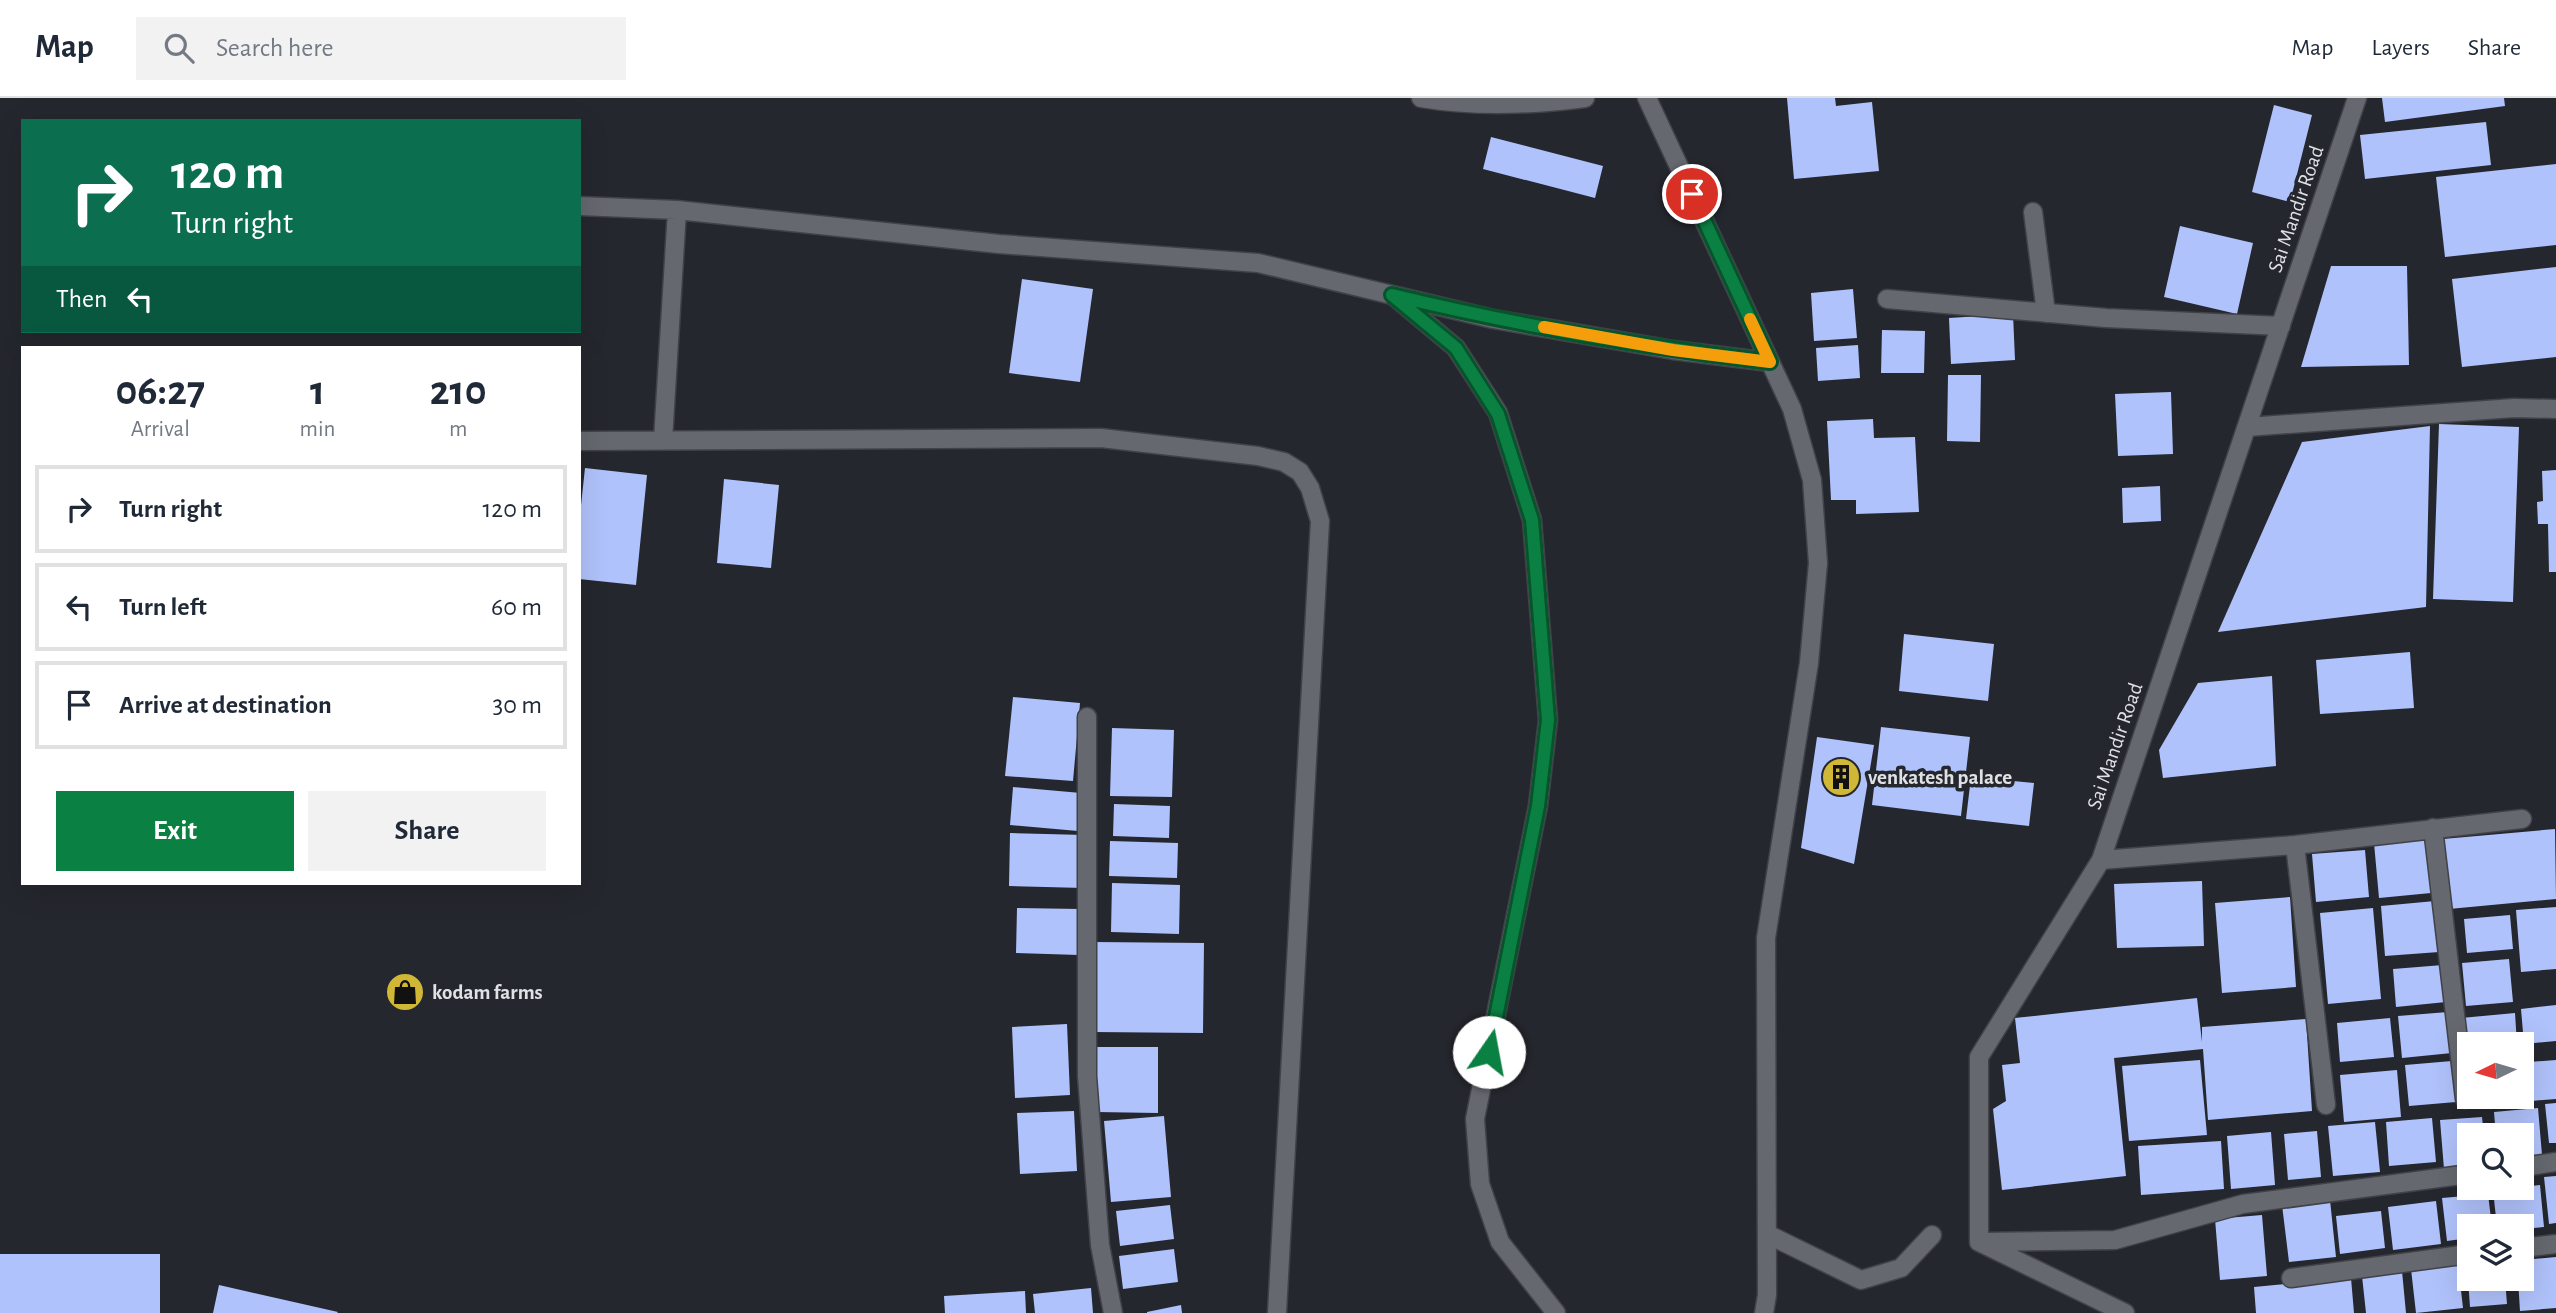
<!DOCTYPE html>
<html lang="en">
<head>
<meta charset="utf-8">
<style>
	body { margin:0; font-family:"Alegreya Sans",sans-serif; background:#f2f2f3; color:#1f2937; height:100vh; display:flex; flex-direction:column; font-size:26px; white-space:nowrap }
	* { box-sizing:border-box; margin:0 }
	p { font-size:23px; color:#747a83 }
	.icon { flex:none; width:38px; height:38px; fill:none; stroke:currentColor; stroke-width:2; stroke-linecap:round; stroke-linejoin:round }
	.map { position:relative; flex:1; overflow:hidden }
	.drawer { position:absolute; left:21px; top:248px; width:560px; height:539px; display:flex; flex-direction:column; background:#fff; border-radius:0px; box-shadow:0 7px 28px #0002 }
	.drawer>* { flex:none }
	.banner { position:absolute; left:21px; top:21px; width:560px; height:214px; border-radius:0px; box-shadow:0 7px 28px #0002; background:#0b6e4f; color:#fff; overflow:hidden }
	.needle { width:46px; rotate:265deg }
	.buttons { position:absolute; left:2457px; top:934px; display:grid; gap:14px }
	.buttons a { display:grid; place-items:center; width:77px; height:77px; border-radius:0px; background:#fff; box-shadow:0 7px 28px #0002; font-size:35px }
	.pin { position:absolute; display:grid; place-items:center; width:60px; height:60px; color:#fff; margin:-30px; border:4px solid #fff; border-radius:50%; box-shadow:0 2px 7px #0007 }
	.me { position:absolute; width:77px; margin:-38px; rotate:12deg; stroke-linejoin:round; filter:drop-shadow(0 0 5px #0008) }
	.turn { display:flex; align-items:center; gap:24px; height:147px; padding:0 35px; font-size:32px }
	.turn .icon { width:91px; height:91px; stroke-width:2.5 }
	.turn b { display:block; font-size:49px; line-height:60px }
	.then { display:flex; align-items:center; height:66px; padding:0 35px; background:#0003; gap:14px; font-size:26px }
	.eta { display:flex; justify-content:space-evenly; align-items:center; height:119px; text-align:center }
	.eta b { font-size:42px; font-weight:700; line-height:49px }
	.button { display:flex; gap:14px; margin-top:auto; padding:14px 35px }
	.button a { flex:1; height:80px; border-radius:0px; background:#0b8043; color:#fff; font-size:28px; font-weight:700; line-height:80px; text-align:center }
	.button a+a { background:#f2f2f3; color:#1f2937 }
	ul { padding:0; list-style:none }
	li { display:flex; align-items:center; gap:21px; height:88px; margin:0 14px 10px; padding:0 21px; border:4px solid #e0e1e3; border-radius:0px }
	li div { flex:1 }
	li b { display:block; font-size:26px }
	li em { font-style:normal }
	header { display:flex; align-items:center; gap:42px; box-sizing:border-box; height:98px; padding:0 35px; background:#fff; border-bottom:2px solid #e0e1e3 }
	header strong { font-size:33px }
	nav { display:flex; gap:38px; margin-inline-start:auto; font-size:24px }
	.search { width:490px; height:63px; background:#f2f2f3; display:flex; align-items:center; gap:18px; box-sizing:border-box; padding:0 24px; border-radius:0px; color:#747a83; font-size:26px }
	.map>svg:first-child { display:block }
</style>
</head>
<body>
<header>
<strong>Map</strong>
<div class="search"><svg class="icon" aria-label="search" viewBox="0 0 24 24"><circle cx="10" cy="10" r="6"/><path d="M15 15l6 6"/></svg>Search here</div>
<nav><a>Map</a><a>Layers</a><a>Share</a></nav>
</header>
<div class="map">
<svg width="2556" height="1215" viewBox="0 0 2556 1215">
	<rect width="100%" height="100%" fill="#25272e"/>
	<path fill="#b0c2fb" d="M1787 0H1835L1836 8 1872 4 1879 73 1794 81Z
		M2382 0H2504L2505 8 2385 24Z
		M2274 7 2312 17 2290 104 2252 94Z
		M2486 24 2491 67 2365 81 2360 37Z
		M1491 39 1603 68 1595 100 1483 71Z
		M2556 66V147L2445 159 2436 79Z
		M2180 128 2253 145 2237 216 2164 199Z
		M2331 168H2407L2409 267 2301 269Z
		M2556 169V259L2462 269 2452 181Z
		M1022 181 1093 191 1080 284 1009 275Z
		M1853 191 1857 240 1814 243 1811 195Z
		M2013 216 2015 262 1951 266 1949 220Z
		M1882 232 1925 233 1924 275H1881Z
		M1858 247 1860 280 1818 283 1816 250Z
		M1948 277H1981L1980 344 1947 343Z
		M2171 294 2173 356 2118 358 2115 296Z
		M1873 321 1874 340 1915 339 1919 414 1856 416V402H1831L1827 323Z
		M2439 326 2519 329 2513 504 2433 501Z
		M2430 328 2426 509 2218 534 2302 344Z
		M585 370 647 377 636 487 579 481V426Z
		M2556 372V474H2549L2548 426H2538L2537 404 2543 403 2542 373Z
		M724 381 779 387 771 470 717 465Z
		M2160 388 2161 423 2123 425 2122 390Z
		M1904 536 1994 546 1988 603 1899 593Z
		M2410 554 2414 610 2320 616 2316 562Z
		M2272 578 2276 668 2163 680 2159 652 2198 585Z
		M1013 599 1080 605 1073 683 1005 678Z
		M1881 629 1970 639 1961 718 1872 707Z
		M1112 630 1174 632 1172 699 1110 698Z
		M1817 639 1874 647 1854 766 1801 750Z
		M1971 679 2034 685 2029 728 1966 721Z
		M1013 689 1081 695 1078 733 1010 727Z
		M1114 706 1170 708 1169 740 1113 738Z
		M2555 731 2556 801 2449 811 2443 741Z
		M1010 735 1085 737 1084 790 1009 788Z
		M2426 741 2431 795 2379 800 2374 745Z
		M1110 743 1178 745 1177 780 1109 778Z
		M2365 752 2369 799 2316 804 2312 756Z
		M2202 783 2204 848 2117 850 2114 786Z
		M1112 785 1180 787 1179 836 1111 834Z
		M2290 799 2296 889 2222 895 2215 805Z
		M2435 803 2439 854 2385 858 2381 808Z
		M2556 809V871L2521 874 2516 812Z
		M1017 810 1080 811 1079 857 1016 855Z
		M2373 810 2381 901 2328 906 2320 815Z
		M2510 817 2513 851 2467 855 2464 821Z
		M1094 844 1204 845 1203 935 1093 934Z
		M2509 861 2513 904 2466 908 2462 865Z
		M2443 867 2446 904 2396 909 2393 871Z
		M2197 900 2202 944V929L2306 921 2312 1013 2208 1022 2203 951 2114 960 2126 1078 2002 1092 1993 1011 2006 1003 2002 967 2020 965 2015 920Z
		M2556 907V943L2524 946 2521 911Z
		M2448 914 2452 955 2402 960 2398 918Z
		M2515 915 2517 947H2469V951H2464L2461 920Z
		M2390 920 2394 959 2340 964 2337 925Z
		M1067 926 1070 997 1015 1000 1012 929Z
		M1097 949H1158V1015L1096 1014Z
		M2200 962 2207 1037 2129 1043 2122 968Z
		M2556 962V1001L2531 1003 2528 964Z
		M2452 963 2456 1004 2409 1008 2405 967Z
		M2397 972 2401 1019 2344 1024 2340 977Z
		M2556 1005V1045H2549L2545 1006Z
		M2538 1010 2542 1057 2522 1059V1038H2496L2494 1014Z
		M1074 1013 1077 1073 1020 1076 1017 1015Z
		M1164 1018 1171 1099 1111 1104 1104 1023Z
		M2482 1019 2484 1038H2469V1068L2444 1071 2440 1022Z
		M2432 1020 2436 1064 2389 1068 2386 1024Z
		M2375 1024 2380 1074 2333 1078 2328 1028Z
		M2317 1033 2321 1079 2288 1082 2284 1036Z
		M2271 1034 2275 1087 2231 1091 2227 1038Z
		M2221 1043 2224 1091 2141 1097 2138 1048Z
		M2556 1078V1125L2549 1126 2544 1079Z
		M2540 1087 2544 1129 2522 1131V1129H2497L2493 1092Z
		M2488 1096 2492 1129H2469V1140L2447 1143 2442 1100Z
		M2330 1102 2336 1159 2289 1164 2282 1107Z
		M2436 1103 2441 1146 2393 1152 2388 1109Z
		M1170 1107 1174 1141 1120 1148 1116 1113Z
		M2381 1113 2385 1150 2340 1156 2336 1118Z
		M2262 1117 2267 1178 2220 1182 2215 1121Z
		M1174 1151 1178 1184 1123 1191 1119 1158Z
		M0 1156H160V1215H0Z
		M2556 1159V1210L2520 1213 2518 1181H2522V1162Z
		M2458 1166 2463 1210 2416 1215 2411 1171Z
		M2402 1173 2406 1215H2366L2362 1178Z
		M2351 1180 2354 1215H2256L2254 1189Z
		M2468 1181H2505L2507 1206 2470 1209Z
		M219 1187 338 1214 337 1215H213Z
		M1091 1190 1093 1215H1035L1033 1196Z
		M1025 1193 1026 1215H945L944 1198Z
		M1181 1207 1182 1215H1147V1214Z"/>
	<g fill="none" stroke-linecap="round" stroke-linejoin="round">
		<defs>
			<path id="minor" d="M1421 0C1475 9 1531 7 1585 0
				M1647 0 1792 311 1812 382 1818 465 1809 565 1766 840 1767 1197 1764 1215
				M579 108 677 112 999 146 1258 165 1493 221 1673 252 1770 264
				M2033 114 2046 215
				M1395 199 1456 250 1498 315 1532 422 1548 622 1538 708 1475 1021 1480 1086 1500 1144 1556 1215
				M1887 201 2106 220 2281 228
				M2247 329 2514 310 2556 311
				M663 342 677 112
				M579 343 1101 340 1258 358 1284 364 1300 374 1310 390 1320 423 1277 1215
				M1087 619V978L1100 1147 1113 1215
				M2433 730 2465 1001
				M2295 747 2326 1007
				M2101 762 2295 747 2522 721
				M2522 1069 2556 1064
				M1767 1136 1861 1182 1901 1170 1932 1137
				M1982 1144 2115 1142 2243 1106 2469 1076
				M2522 1150 2556 1146
				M2291 1180 2469 1156
				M2125 1215 1979 1144V959L2101 762 2357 0"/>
		</defs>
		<use href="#minor" stroke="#404248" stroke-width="21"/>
		<use href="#minor" stroke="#65686f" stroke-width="18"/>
	</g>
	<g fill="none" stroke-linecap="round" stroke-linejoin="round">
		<defs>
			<path id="route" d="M1489 954 1538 708 1548 622 1532 422 1498 316 1456 250 1392 197C1516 227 1643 249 1770 264L1692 96"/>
		</defs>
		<use href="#route" stroke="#07532c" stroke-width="18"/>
		<use href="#route" stroke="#0b8043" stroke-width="12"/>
		<path stroke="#f59e0b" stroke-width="12" d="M1544 229 1673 252 1770 264 1750 221"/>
	</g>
	<defs>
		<symbol id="building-disc" viewBox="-11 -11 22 22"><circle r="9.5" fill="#d1b736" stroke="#25272e"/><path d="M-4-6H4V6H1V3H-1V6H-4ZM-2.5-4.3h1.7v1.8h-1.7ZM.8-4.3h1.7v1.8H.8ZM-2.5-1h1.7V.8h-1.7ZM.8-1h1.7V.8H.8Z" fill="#111"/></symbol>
		<symbol id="shop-disc" viewBox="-11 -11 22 22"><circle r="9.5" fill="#d1b736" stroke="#25272e"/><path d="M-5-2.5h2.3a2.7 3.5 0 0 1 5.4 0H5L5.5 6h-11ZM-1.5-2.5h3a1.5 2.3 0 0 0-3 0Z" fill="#111"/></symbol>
	</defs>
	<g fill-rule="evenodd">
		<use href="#building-disc" x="1819" y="657" width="44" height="44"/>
		<use href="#shop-disc" x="383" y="872" width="44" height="44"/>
	</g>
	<g text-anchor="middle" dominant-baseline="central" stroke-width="7" stroke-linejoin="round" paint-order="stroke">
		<g font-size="21" fill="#dfe1e5" stroke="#25272e">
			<text transform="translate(2296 111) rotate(-71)">Sai Mandir Road</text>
			<text transform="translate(2115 648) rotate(-71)">Sai Mandir Road</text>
		</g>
		<g font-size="21" font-weight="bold" fill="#dfe1e5" stroke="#25272e" text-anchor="start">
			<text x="1868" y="679">venkatesh palace</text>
			<text x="432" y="894">kodam farms</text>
		</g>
	</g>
</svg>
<div class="buttons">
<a><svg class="needle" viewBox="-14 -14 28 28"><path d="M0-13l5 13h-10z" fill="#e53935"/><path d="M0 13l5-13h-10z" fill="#747a83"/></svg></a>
<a><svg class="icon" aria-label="search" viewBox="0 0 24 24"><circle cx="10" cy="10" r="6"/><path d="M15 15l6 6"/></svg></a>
<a><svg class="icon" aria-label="layers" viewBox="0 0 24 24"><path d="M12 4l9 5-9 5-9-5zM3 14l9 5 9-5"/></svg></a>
</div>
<div class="pin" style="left:1692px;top:96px;background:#d93025"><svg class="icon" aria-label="arrive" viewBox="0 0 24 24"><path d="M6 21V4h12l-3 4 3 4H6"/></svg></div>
<svg class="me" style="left:1489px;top:954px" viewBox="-20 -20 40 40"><circle r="19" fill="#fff"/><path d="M0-13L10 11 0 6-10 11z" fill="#0b8043"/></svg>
<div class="banner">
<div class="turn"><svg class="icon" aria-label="right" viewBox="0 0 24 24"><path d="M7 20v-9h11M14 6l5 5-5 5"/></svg><div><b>120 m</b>Turn right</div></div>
<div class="then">Then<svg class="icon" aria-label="left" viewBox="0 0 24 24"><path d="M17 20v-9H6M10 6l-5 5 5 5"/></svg></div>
</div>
<section class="drawer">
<div class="eta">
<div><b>06:27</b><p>Arrival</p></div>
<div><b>1</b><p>min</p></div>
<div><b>210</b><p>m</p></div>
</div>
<ul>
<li><svg class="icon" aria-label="right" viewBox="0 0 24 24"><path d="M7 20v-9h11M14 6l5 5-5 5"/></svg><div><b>Turn right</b></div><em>120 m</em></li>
<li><svg class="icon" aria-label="left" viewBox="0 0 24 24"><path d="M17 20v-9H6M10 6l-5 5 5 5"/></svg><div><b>Turn left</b></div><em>60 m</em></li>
<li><svg class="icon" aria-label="arrive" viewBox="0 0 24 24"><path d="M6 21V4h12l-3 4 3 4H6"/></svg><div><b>Arrive at destination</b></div><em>30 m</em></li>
</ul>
<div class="button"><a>Exit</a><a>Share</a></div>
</section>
</div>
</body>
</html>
